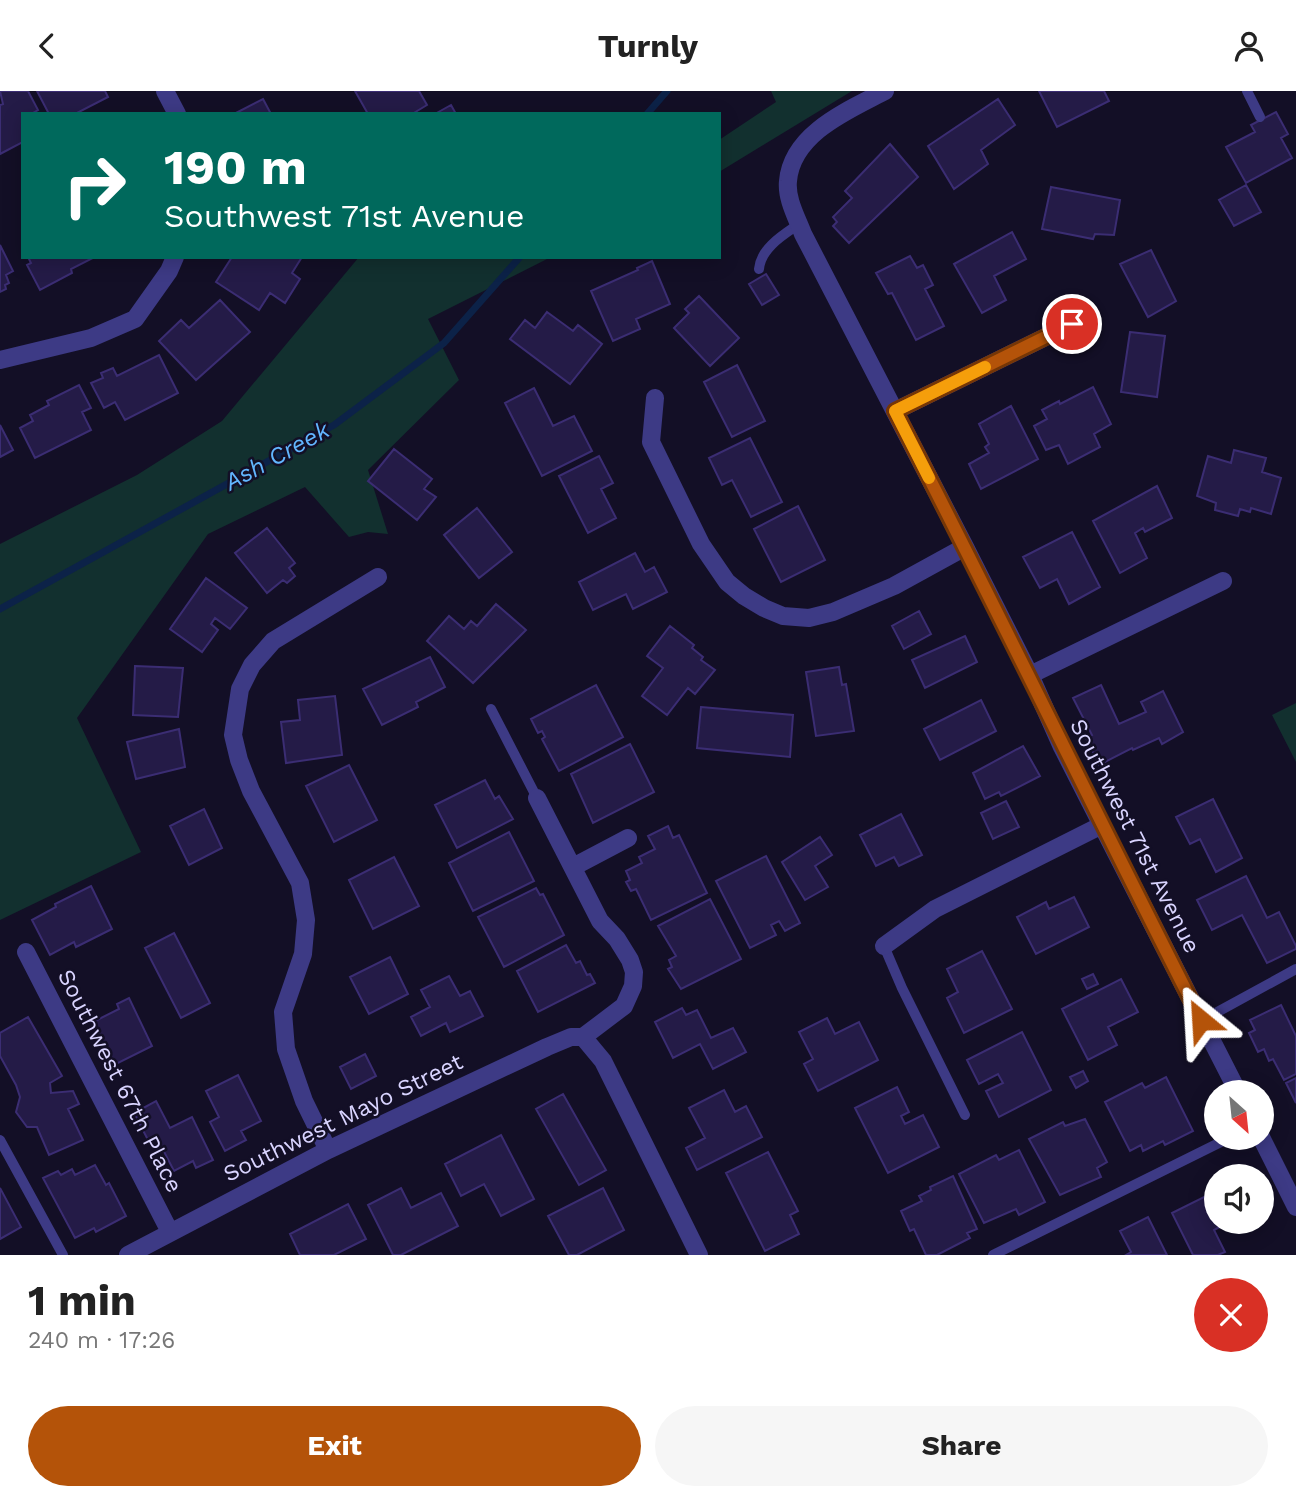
<!DOCTYPE html>
<html lang="en">
<head>
<meta charset="utf-8">
<style>
	body { margin:0; font-family:"Work Sans",sans-serif; background:#f6f6f6; color:#222; height:100vh; display:flex; flex-direction:column; font-size:26px; white-space:nowrap }
	* { box-sizing:border-box; margin:0 }
	p { font-size:23px; color:#767676 }
	.icon { flex:none; width:38px; height:38px; fill:none; stroke:currentColor; stroke-width:2; stroke-linecap:round; stroke-linejoin:round }
	.map { position:relative; height:1164px; overflow:hidden }
	.side { display:flex; flex-direction:column; background:#fff; flex:1 }
	.side>* { flex:none }
	.top-card { position:absolute; left:21px; top:21px; width:700px; height:147px; border-radius:0px; box-shadow:0 4px 18px #0003; background:#00695c; color:#fff; overflow:hidden }
	.needle { width:46px; rotate:153deg }
	.buttons { position:absolute; left:1204px; top:989px; display:grid; gap:14px }
	.buttons a { display:grid; place-items:center; width:70px; height:70px; border-radius:50%; background:#fff; box-shadow:0 4px 18px #0003; font-size:35px }
	.pin { position:absolute; display:grid; place-items:center; width:60px; height:60px; color:#fff; margin:-30px; border:4px solid #fff; border-radius:50%; box-shadow:0 2px 7px #0007 }
	.me { position:absolute; width:77px; margin:-38px; rotate:333deg; stroke-linejoin:round; filter:drop-shadow(0 0 5px #0008) }
	.turn { display:flex; align-items:center; gap:24px; height:147px; padding:0 28px; font-size:32px }
	.turn .icon { width:91px; height:91px; stroke-width:2.5 }
	.turn b { display:block; font-size:49px; line-height:60px }
	.round { display:grid; place-items:center; flex:none; width:74px; height:74px; border-radius:37px; background:#f6f6f6 }
	.summary { display:flex; align-items:center; justify-content:space-between; height:119px; padding:0 28px }
	h1 { font-size:42px; font-weight:700; line-height:52px }
	.cta { display:flex; gap:14px; margin-top:auto; padding:14px 28px }
	.cta a { flex:1; height:80px; border-radius:42px; background:#b45309; color:#fff; font-size:28px; font-weight:700; line-height:80px; text-align:center }
	.cta a+a { background:#f6f6f6; color:#222 }
	header { display:flex; justify-content:space-between; align-items:center; height:91px; padding:0 28px; background:#fff; font-size:32px; font-weight:700 }
	.map>svg:first-child { display:block }
</style>
</head>
<body>
<header><svg class="icon" aria-label="back" viewBox="0 0 24 24"><path d="M15 5l-7 7 7 7"/></svg>Turnly<svg class="icon" aria-label="person" viewBox="0 0 24 24"><circle cx="12" cy="8" r="4"/><path d="M4 21q1-7 8-7t8 7"/></svg></header>
<div class="map">
<svg width="1296" height="1164" viewBox="0 0 1296 1164">
	<rect width="100%" height="100%" fill="#130f26"/>
	<path fill="#12302f" d="M771 0H852L719 81V49L776 11Z
		M359 166H551L428 228 459 289 368 379 388 443 368 441 349 446 305 396 208 443 77 627 141 761 0 829V453L137 384 222 330Z
		M1296 612V671L1272 624Z"/>
	<g fill="none" stroke-linecap="round" stroke-linejoin="round">
		<path stroke="#0c2248" stroke-width="7" d="M647 23 667 0
			M0 518 334 334 444 252 520 166"/>
	</g>
	<path fill="#241b47" stroke="#3b2d73" stroke-width="2" d="M0 0H28L38 19 31 23H23V51L0 63V14L3 13Z
		M37 0H105L108 6 75 23H49Z
		M355 0H419L427 14 412 23H368Z
		M1039 0H1104L1109 10 1057 36Z
		M263 8 271 23H234Z
		M998 8 1015 34 981 59 988 73 954 98 928 55Z
		M451 14 456 23H435Z
		M1276 21 1288 43 1281 47 1292 67 1246 92 1226 56 1255 41 1251 34Z
		M890 53 918 86 849 152 833 135 837 131 833 126 852 107 845 100Z
		M1246 94 1261 121 1234 135 1219 109Z
		M1051 96 1120 109 1114 144 1095 143 1093 148 1042 138Z
		M1012 141 1026 168 994 185 1006 209 982 222 954 173Z
		M0 154 13 180 6 184 9 192 5 194 6 198 0 201Z
		M1151 159 1176 210 1148 226 1120 173Z
		M910 165 917 177 923 174 933 194 925 198 944 235 916 249 892 202 888 203 876 182Z
		M28 166H93V167L71 178 72 182 40 199 27 174 31 172Z
		M232 166H302L292 182 300 188 285 212 270 202 259 219 216 191Z
		M652 170 670 213 636 228 640 238 613 250 591 200 638 179 637 177Z
		M766 183 779 204 762 214 749 193Z
		M699 205 739 247 710 275 674 237 689 222 685 218Z
		M220 209 250 241 196 289 159 250 181 229 189 237Z
		M547 221 573 240 578 234 602 253 570 293 510 248 525 229 535 237Z
		M1130 241 1165 245 1157 306 1121 301Z
		M159 264 178 302 125 329 115 311 104 317 91 292 103 287 101 282 113 277 117 285Z
		M737 274 765 330 732 346 704 291Z
		M79 294 91 317 82 321 91 339 35 367 20 337 33 330 30 324 49 314 47 310Z
		M1093 296 1111 333 1094 343 1100 356 1068 373 1059 354 1046 359 1034 335 1047 328 1042 319 1059 310 1060 313Z
		M534 297 553 335 574 325 592 360 542 385 505 312Z
		M1011 315 1038 368 981 398 969 373 989 362 985 356 989 353 979 333Z
		M0 334 13 359 0 366Z
		M750 347 782 411 751 426 732 389 722 394 709 367Z
		M394 358 432 388 424 398 436 406 417 429 368 390Z
		M1234 359 1266 367 1262 381 1281 387 1271 423 1251 417 1250 421 1240 418 1238 425 1215 419 1216 412 1197 405 1208 365 1231 372Z
		M599 365 613 392 601 398 616 427 588 442 559 385Z
		M1157 395 1172 427 1145 441 1143 437 1135 442 1147 467 1120 482 1093 430Z
		M798 415 825 469 781 491 754 438Z
		M477 417 512 461 479 487 444 444Z
		M267 437 295 472 289 477 295 485 287 492 283 489 267 502 235 462Z
		M1072 441 1100 496 1069 513 1057 488 1040 497 1023 466Z
		M635 462 645 481 654 476 667 501 633 518 626 503 593 519 579 491Z
		M206 487 247 517 230 538 215 527 211 533 218 539 202 561 170 538Z
		M496 513 526 539 473 592 427 550 449 525 464 538 471 530 477 535Z
		M919 520 931 543 904 558 892 535Z
		M670 535 694 554 692 557 703 566 701 569 715 579 695 603 688 597 667 624 642 605 663 577 647 565Z
		M965 545 977 571 925 597 912 569Z
		M430 566 445 596 416 611 418 616 382 634 363 598Z
		M135 575 183 577 178 626 133 624Z
		M839 576 842 594 846 593 854 640 816 645 806 581Z
		M596 594 623 646 559 680 542 648 545 646 542 640 538 642 531 628Z
		M1101 594 1119 633 1146 621 1141 611 1163 600 1183 641 1162 653 1159 647 1133 659 1132 657 1099 674 1086 647 1092 644 1073 607Z
		M335 605 342 664 286 672 281 631 300 629 298 609Z
		M981 609 996 640 940 669 924 638Z
		M701 616 793 624 790 666 697 657Z
		M179 638 185 676 136 688 127 651Z
		M630 653 654 701 593 732 571 683Z
		M1023 655 1040 685 1001 705 999 701 985 708 973 682Z
		M349 674 377 729 334 751 306 695Z
		M485 689 495 708 499 705 513 728 457 757 435 714Z
		M1213 708 1242 767 1216 781 1200 748 1190 753 1176 726Z
		M1006 710 1019 736 993 748 981 722Z
		M204 718 222 757 189 774 170 735Z
		M901 723 922 764 899 775 894 766 876 775 860 744Z
		M668 735 673 747 679 744 707 802 651 829 636 798 631 800 626 791 630 789 626 780 642 772 639 766 655 758 648 745Z
		M509 741 534 790 473 820 449 772Z
		M820 746 832 764 815 775 828 796 805 809 782 771Z
		M766 765 800 832 785 840 779 830 771 834 776 844 750 857 716 790Z
		M394 766 419 815 373 838 349 789Z
		M1246 785 1267 827 1279 821 1296 855V858L1267 872 1242 824 1212 839 1197 809Z
		M91 795 112 838 76 856 74 851 50 864 32 829 56 816 55 813Z
		M536 797 540 804 543 803 564 844 504 876 478 826Z
		M1074 806 1089 836 1036 863 1017 826 1046 811 1049 818Z
		M710 808 741 868 681 898 668 878 672 876 669 869 676 865 658 835Z
		M174 842 210 912 181 927 145 857Z
		M566 854 576 872 580 870 587 884 590 883 595 892 538 921 517 880Z
		M982 860 1012 918 964 942 947 907 958 901 947 878Z
		M390 866 408 903 369 923 350 886Z
		M1093 883 1098 893 1087 898 1082 888Z
		M449 885 460 905 470 900 483 925 450 941 446 932 421 945 411 926 430 916 421 899Z
		M1121 888 1138 921 1108 936 1117 954 1088 969 1062 918Z
		M129 907 152 955 114 974 93 931 119 918 117 913Z
		M1281 914 1296 945V983L1284 989 1273 968 1269 970 1264 958 1258 961 1249 942 1255 939 1250 929Z
		M682 917 686 924 697 919 711 947 733 937 746 961 713 978 700 953 673 967 655 931Z
		M28 926 62 985 50 992 51 1002 73 1000 79 1013 68 1018 83 1049 49 1064 37 1036H27L16 1021 20 1006 16 994 0 965V942Z
		M827 927 835 943 859 931 878 969 818 1000 804 973 813 968 799 941Z
		M1022 941 1051 999 999 1026 986 1000 1003 992 998 983 979 993 967 969Z
		M365 963 376 985 351 998 340 976Z
		M1083 980 1088 990 1076 997 1070 986Z
		M238 984 261 1030 241 1040 246 1049 225 1060 210 1031 219 1026 206 1000Z
		M1166 986 1193 1040 1165 1054 1163 1050 1143 1060 1141 1054 1130 1060 1105 1011 1142 992 1145 997Z
		M1296 987V1012L1286 992Z
		M897 996 909 1021 901 1025 905 1033 923 1024 939 1056 888 1082 855 1017Z
		M724 999 735 1021 746 1015 762 1046 697 1079 686 1057 705 1047 689 1017Z
		M563 1003 606 1079 579 1094 536 1018Z
		M156 1010 170 1037 192 1026 213 1069 196 1077 193 1070 174 1080 156 1045 148 1049 134 1022Z
		M1085 1028 1107 1071 1097 1077 1101 1086 1060 1104 1029 1048 1063 1031 1065 1035Z
		M501 1044 534 1108 501 1125 484 1093 461 1105 445 1073Z
		M1019 1059 1045 1111 1019 1124 1016 1118 984 1132 959 1083 996 1064 999 1069Z
		M768 1061 798 1120 790 1124 799 1143 765 1160 726 1082Z
		M95 1074 106 1094 109 1092 126 1125 96 1141 94 1137 75 1147 43 1087 58 1080 61 1084 72 1078 75 1084Z
		M953 1085 977 1138 967 1142 970 1147 937 1164H926L914 1138 910 1140 901 1120 922 1110 919 1105 931 1099 930 1096Z
		M0 1097 21 1136 0 1148Z
		M401 1097 411 1117 441 1102 458 1135 401 1164H393L368 1114Z
		M603 1097 624 1139 577 1164H569L548 1125Z
		M1216 1100V1130H1231L1214 1139 1225 1161 1218 1164H1193L1172 1122Z
		M348 1113 366 1148 334 1164H300L290 1143Z
		M1148 1126 1167 1164H1126L1131 1161 1120 1140Z"/>
	<g fill="none" stroke-linecap="round" stroke-linejoin="round">
		<path stroke="#3d3a85" stroke-width="10" d="M1247 0 1260 26
			M759 178C761 157 783 144 799 133
			M491 618 537 707
			M884 855 902 897 965 1024
			M1201 930 1296 878
			M0 1049 63 1164
			M993 1164 1231 1046"/>
		<path stroke="#3d3a85" stroke-width="18" d="M165 0 177 23
			M885 0C849 19 792 42 788 90 786 108 797 127 803 143L965 456 1030 584 1062 656 1238 1001
			M0 269 91 247 135 228 169 180 175 166
			M655 307 651 351 701 453 727 491 744 505 764 517 783 525 809 527 833 521 894 495 965 456
			M895 320 1072 233
			M1030 584 1223 490
			M537 707 600 830 617 848 630 869 634 881 633 895 624 915 583 946
			M573 776 628 747
			M884 855 935 818 1102 734
			M26 861 170 1141
			M583 946 603 970 699 1164
			M1261 1046 1296 1116
			M328 1059 304 1010 286 958 283 921 303 863 306 829 300 792 251 700 239 669 233 644 240 598 252 574 273 550 378 486
			M128 1164 328 1059 547 956 571 946H583"/>
	</g>
	<g fill="none" stroke-linecap="round" stroke-linejoin="round">
		<defs>
			<path id="route" d="M1072 233 895 320C999 522 1098 727 1201 929"/>
		</defs>
		<use href="#route" stroke="#753606" stroke-width="18"/>
		<use href="#route" stroke="#b45309" stroke-width="12"/>
		<path stroke="#f59e0b" stroke-width="12" d="M929 387 895 320 985 276"/>
	</g>
	<g text-anchor="middle" dominant-baseline="central" stroke-width="5" stroke-linejoin="round" paint-order="stroke">
		<g font-size="23" fill="#d9d4ff" stroke="#130f26">
			<text transform="translate(1135 745) rotate(63)">Southwest 71st Avenue</text>
			<text transform="translate(120 990) rotate(63)">Southwest 67th Place</text>
			<text transform="translate(343 1027) rotate(-26)">Southwest Mayo Street</text>
		</g>
		<g font-size="24" font-style="italic" fill="#62b6ff" stroke="#130f26">
			<text transform="translate(277 365) rotate(-29)">Ash Creek</text>
		</g>
	</g>
</svg>
<div class="buttons">
<a><svg class="needle" viewBox="-14 -14 28 28"><path d="M0-13l5 13h-10z" fill="#e53935"/><path d="M0 13l5-13h-10z" fill="#767676"/></svg></a>
<a><svg class="icon" aria-label="sound" viewBox="0 0 24 24"><path d="M4 9h4l5-4v14l-5-4H4zM17 9q2 3 0 6"/></svg></a>
</div>
<div class="pin" style="left:1072px;top:233px;background:#d93025"><svg class="icon" aria-label="arrive" viewBox="0 0 24 24"><path d="M6 21V4h12l-3 4 3 4H6"/></svg></div>
<svg class="me" style="left:1201px;top:929px" viewBox="-20 -20 40 40"><path d="M0-17L14 15 0 8-14 15z" fill="#b45309" stroke="#fff" stroke-width="4"/></svg>
<div class="top-card">
<div class="turn"><svg class="icon" aria-label="right" viewBox="0 0 24 24"><path d="M7 20v-9h11M14 6l5 5-5 5"/></svg><div><b>190 m</b>Southwest 71st Avenue</div></div>
</div>
</div>
<section class="side">
<div class="summary"><div><h1>1 min</h1><p>240 m · 17:26</p></div><a class="round" style="background:#d93025;color:#fff"><svg class="icon" aria-label="close" viewBox="0 0 24 24"><path d="M6 6l12 12M18 6L6 18"/></svg></a></div>
<div class="cta"><a>Exit</a><a>Share</a></div>
</section>
</body>
</html>
